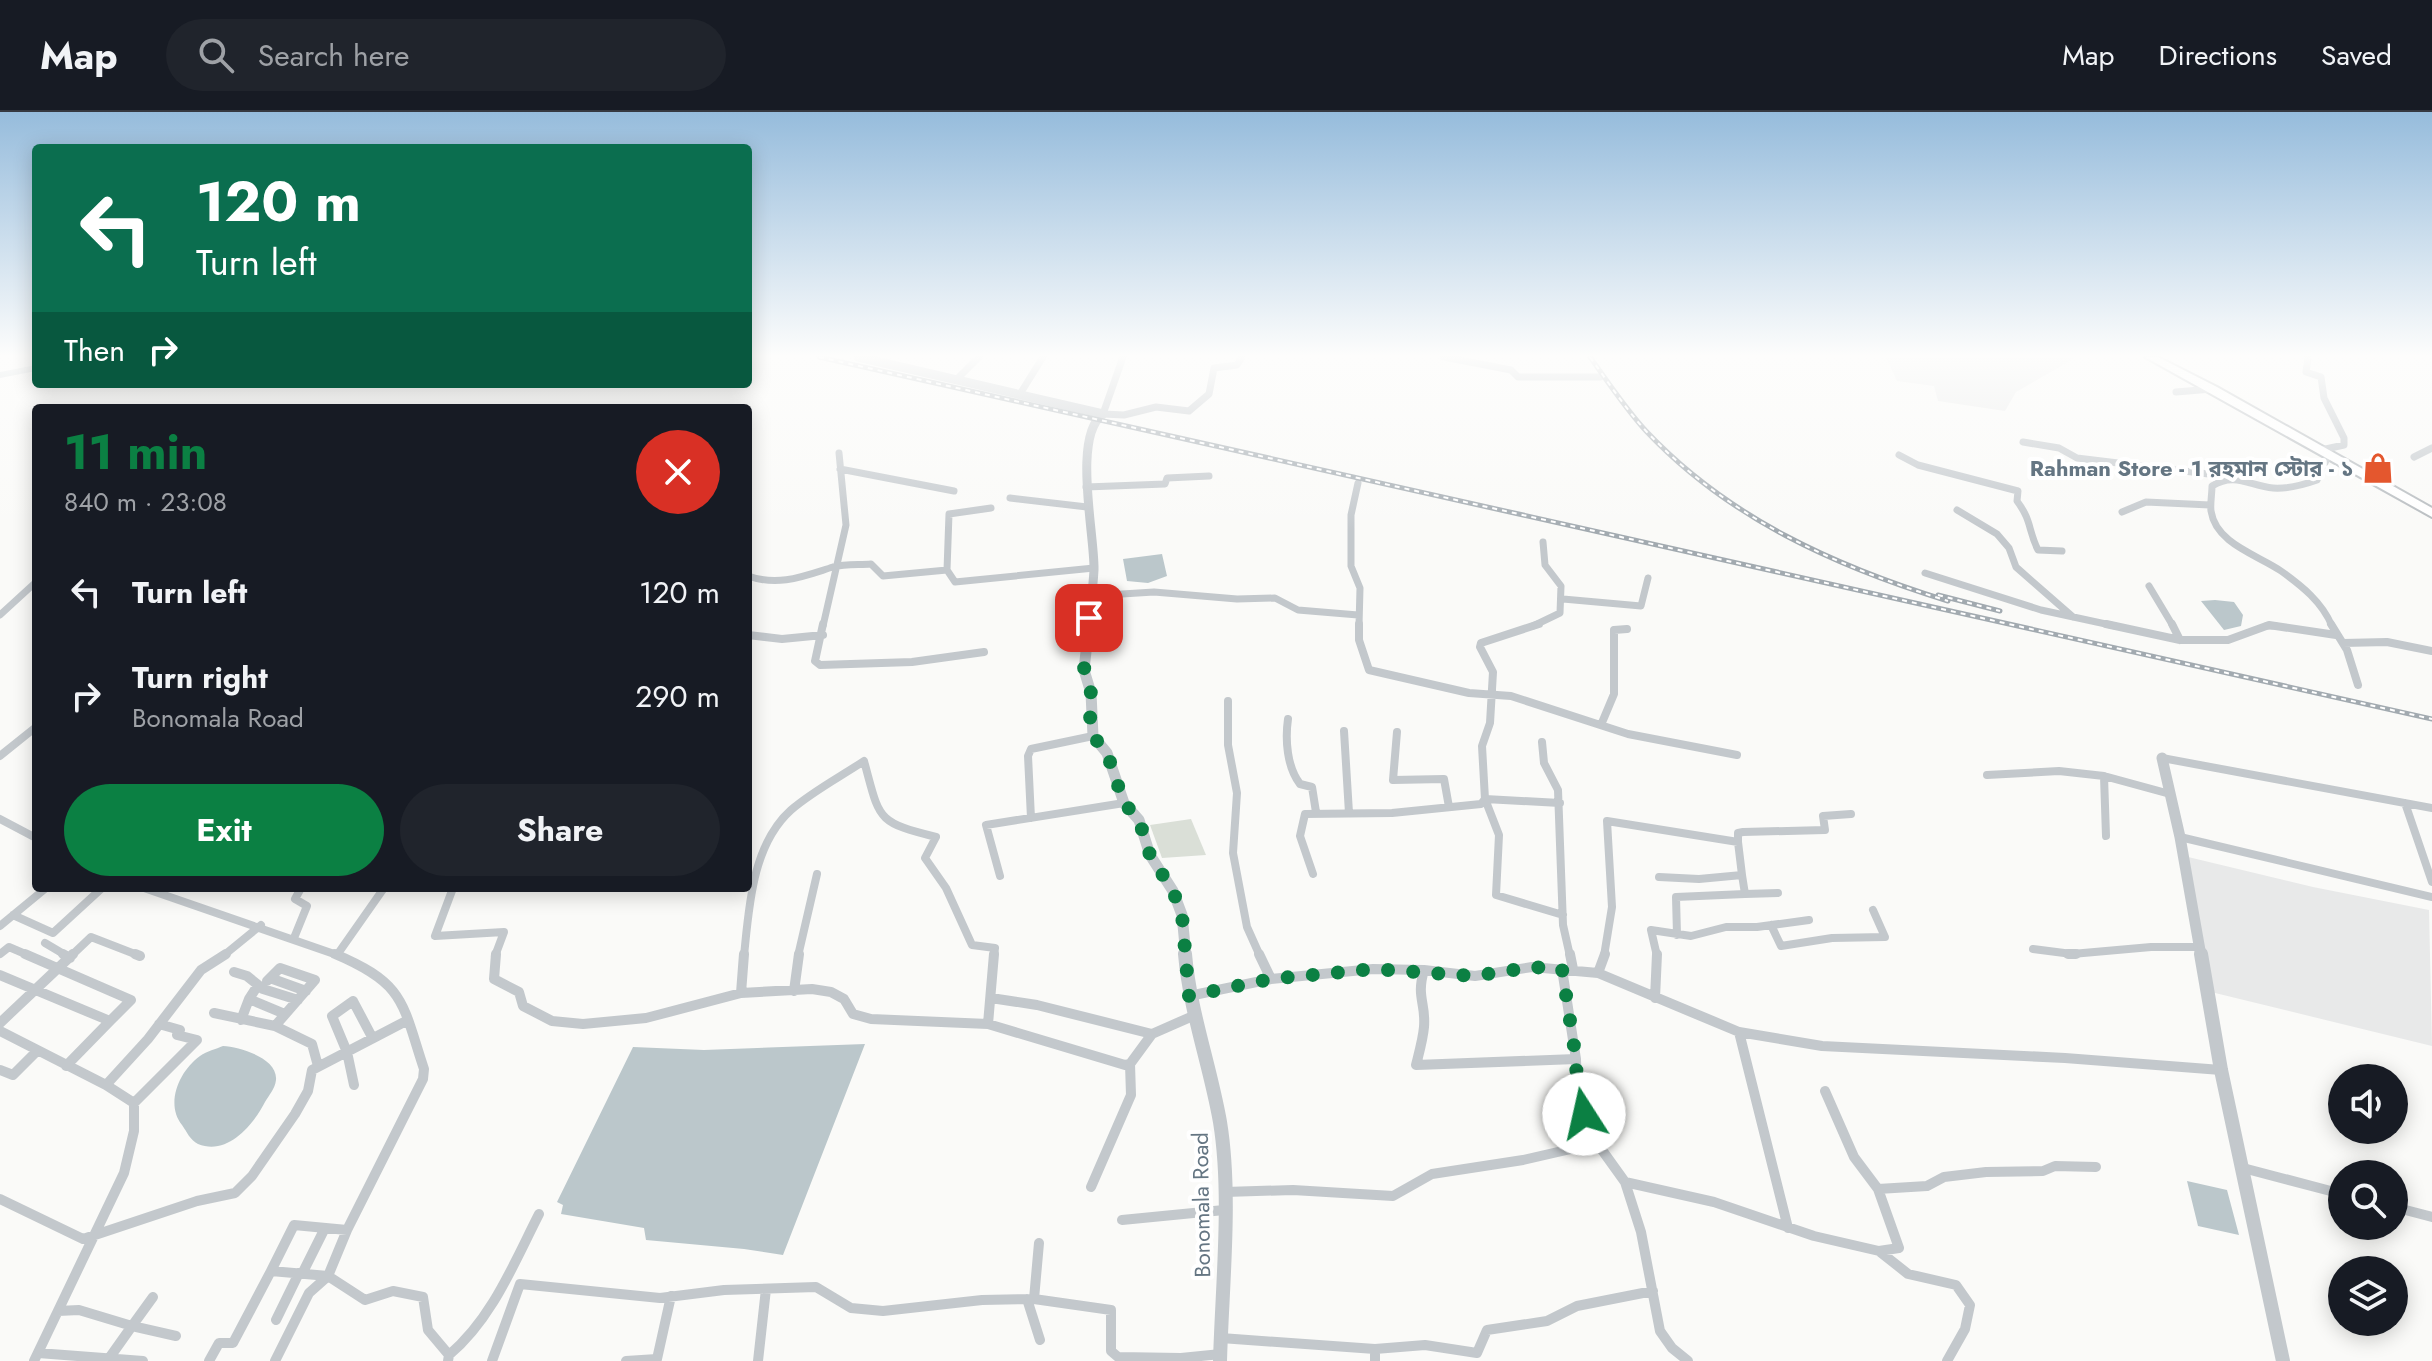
<!DOCTYPE html>
<html lang="en">
<head>
<meta charset="utf-8">
<style>
	body { margin:0; font-family:Jost,"Noto Sans Bengali",sans-serif; background:#20242c; color:#f1f3f6; height:100vh; display:flex; flex-direction:column; font-size:30px; white-space:nowrap }
	* { box-sizing:border-box; margin:0 }
	p { font-size:26px; color:#9ea1a6 }
	.icon { flex:none; width:44px; height:44px; fill:none; stroke:currentColor; stroke-width:2; stroke-linecap:round; stroke-linejoin:round }
	.map { position:relative; flex:1; overflow:hidden }
	.panel { position:absolute; left:32px; top:292px; width:720px; height:488px; display:flex; flex-direction:column; background:#171b24; border-radius:8px; box-shadow:0 4px 20px #0003 }
	.panel>* { flex:none }
	.banner { position:absolute; left:32px; top:32px; width:720px; height:244px; border-radius:8px; box-shadow:0 4px 20px #0003; background:#0b6e4f; color:#fff; overflow:hidden }
	.fabs { position:absolute; left:2328px; top:952px; display:grid; gap:16px }
	.fabs a { display:grid; place-items:center; width:80px; height:80px; border-radius:50%; background:#171b24; box-shadow:0 4px 20px #0003; font-size:40px }
	.pin { position:absolute; display:grid; place-items:center; width:68px; height:68px; color:#fff; margin:-34px; border-radius:16px; box-shadow:0 4px 12px #0006 }
	.me { position:absolute; width:88px; margin:-44px; rotate:350deg; stroke-linejoin:round; filter:drop-shadow(0 0 6px #0008) }
	.turn { display:flex; align-items:center; gap:28px; height:168px; padding:0 32px; font-size:36px }
	.turn .icon { width:104px; height:104px; stroke-width:2.5 }
	.turn b { display:block; font-size:56px; line-height:68px }
	.then { display:flex; align-items:center; height:76px; padding:0 32px; background:#0003; gap:16px; font-size:30px }
	.round { display:grid; place-items:center; flex:none; width:84px; height:84px; border-radius:42px; background:#20242c }
	.summary { display:flex; align-items:center; justify-content:space-between; height:136px; padding:0 32px }
	h1 { font-size:48px; font-weight:700; line-height:60px; color:#0b8043 }
	.primary-button { display:flex; gap:16px; margin-top:auto; padding:16px 32px }
	.primary-button a { flex:1; height:92px; border-radius:48px; background:#0b8043; color:#fff; font-size:32px; font-weight:700; line-height:92px; text-align:center }
	.primary-button a+a { background:#20242c; color:#f1f3f6 }
	ul { padding:0; list-style:none }
	li { display:flex; align-items:center; gap:24px; height:104px; padding:0 32px }
	li div { flex:1 }
	li b { display:block; font-size:30px }
	li em { font-style:normal }
	header { display:flex; align-items:center; gap:48px; box-sizing:border-box; height:112px; padding:0 40px; background:#171b24; border-bottom:2px solid #363941 }
	header strong { font-size:38px }
	nav { display:flex; gap:44px; margin-inline-start:auto; font-size:28px }
	.search { width:560px; height:72px; background:#20242c; display:flex; align-items:center; gap:20px; box-sizing:border-box; padding:0 28px; border-radius:44px; color:#9ea1a6; font-size:30px }
	.map>svg:first-child { display:block }
</style>
</head>
<body>
<header>
<strong>Map</strong>
<div class="search"><svg class="icon" aria-label="search" viewBox="0 0 24 24"><circle cx="10" cy="10" r="6"/><path d="M15 15l6 6"/></svg>Search here</div>
<nav><a>Map</a><a>Directions</a><a>Saved</a></nav>
</header>
<div class="map">
<svg width="2432" height="1249" viewBox="0 0 2432 1249">
	<rect width="100%" height="100%" fill="#fafaf8"/>
	<path fill="#e8e9e9" d="M1886 245H2077L2016 280 2005 299 1938 289 1934 274 1897 269Z
		M2184 744 2313 775 2429 798 2432 934 2211 880Z"/>
	<path fill="#dadfd7" d="M1191 707 1206 743 1162 746 1150 713Z"/>
	<path fill="#bbc7cb" d="M1162 442 1167 464 1148 471 1127 469 1123 447Z
		M2215 488 2234 490 2243 503 2241 514 2224 518 2201 489Z
		M865 932 783 1143 744 1137 646 1128 644 1116 561 1102 563 1093 557 1090 633 935 704 938Z
		M223 934C240 935 278 946 276 968 275 977 269 983 265 990 253 1013 228 1044 198 1032 190 1028 187 1020 182 1013 165 992 179 959 200 944 207 939 216 937 223 934Z
		M2187 1069 2227 1078 2239 1123 2198 1114Z"/>
	<g fill="none" stroke-linecap="round" stroke-linejoin="round">
		<path fill="#bbc7cb" fill-rule="evenodd" d="M36 253V259L0 266V260Z"/>
		<defs>
			<path id="primary" d="M2145 245H2158L2217 275 2432 396V405Z"/>
		</defs>
		<use href="#primary" stroke="#b5babe" stroke-width="4"/>
		<path stroke="#c3c8cc" stroke-width="7" d="M1123 245 1103 302 1124 303 1156 295 1189 299 1209 282 1214 256 1237 253 1242 245
			M1444 245 1511 258 1518 265H1600
			M2308 245 2306 260 2321 265 2324 286 2344 326V333L2321 338
			M957 267 979 245
			M2176 280 2212 277
			M1020 282 1043 245
			M2023 330 2059 336 2077 346 2225 364
			M2329 342 2317 368C2303 373 2288 377 2273 376 2250 374 2235 360 2212 374 2212 382 2210 392 2211 399 2216 432 2258 443 2281 459 2302 474 2322 490 2332 514
			M1899 343 1918 353 2018 379 2017 389C2032 409 2028 418 2038 438L2062 439
			M2414 345 2432 336
			M840 357 954 379
			M1358 371 1351 403V454L1360 476 1359 514
			M1086 375 1165 372 1167 366 1209 364
			M1010 386 1087 395
			M1957 398 1997 422 2009 436 2016 455 2073 505
			M2122 400 2146 390 2210 393
			M947 458 949 402 991 396
			M1925 461 2041 498 2115 514
			M748 464C779 475 804 464 833 455 845 452 859 453 871 452L883 464 947 458 955 470 1094 456
			M2149 474 2173 514
			M1090 484 1154 480 1237 487 1275 486 1298 498 1358 503
			M1563 487 1641 494 1648 466
			M0 503 36 470
			M823 514 846 413 839 341
			M1533 514 1560 501 1561 474 1545 453 1543 430
			M2266 514H2276"/>
		<path stroke="#c3c8cc" stroke-width="8" d="M823 512 815 549 820 553 912 550 984 540
			M1359 512V528L1369 558 1469 581 1511 584 1628 622 1737 643
			M1539 512 1481 531 1480 535 1493 560 1490 611 1482 634 1485 687 1560 691
			M2106 512 2180 528H2228L2269 513 2336 523
			M2172 512 2180 528
			M2331 512 2347 538 2358 573
			M748 523 782 527 823 523
			M2343 531 2387 530 2432 539
			M1228 589V633L1237 681 1233 741 1247 815 1260 844
			M1288 607C1285 628 1287 655 1300 672L1312 675 1316 700
			M1601 613 1614 582V518L1627 517
			M1344 619 1349 701
			M1397 620 1393 668 1444 667 1449 695
			M1542 630 1544 651 1558 678 1563 813 1570 844
			M0 644 36 615
			M2162 646 2432 696
			M1987 663 2059 659 2104 664 2170 682
			M2104 664 2106 724
			M2405 691 2432 770
			M1031 706 1028 644 1031 637 1093 624
			M0 707 36 726
			M2180 725 2432 785
			M1313 762 1300 724 1305 702 1392 701 1481 692 1485 687 1499 723 1496 783 1563 803
			M1000 764 986 713 1124 691
			M1659 765 1699 767 1742 763 1738 730
			M144 776 340 844
			M453 776 435 824 504 820 495 844
			M1745 782 1778 781
			M13 803 53 821 102 776
			M1771 813 1781 834 1832 826 1885 825 1873 798
			M0 814 46 776
			M1677 823 1676 785 1745 782 1742 763
			M294 826 307 794 295 787 301 776
			M45 831 67 844
			M2033 837 2072 842 2151 835H2199
			M0 842 9 835 30 844
			M337 843 384 776
			M71 844 91 825 140 844
			M223 844 261 813
			M744 844C749 795 752 733 791 698 813 679 840 665 864 649 880 707 875 710 936 725L925 746 946 776 972 833 995 836 994 844
			M798 844 817 762
			M1604 844 1612 795 1607 709 1738 730V721L1743 720 1825 718 1823 704 1851 702
			M1657 844 1651 818 1691 824 1726 815H1757L1809 808"/>
		<path stroke="#c3c8cc" stroke-width="10" d="M25 842 131 888 110 909
			M63 842 70 846
			M135 842 140 844
			M496 842 494 867 519 880 523 894 552 909 583 912 646 906 741 881 812 877 831 880 844 887 853 902 871 907 988 912 1125 953 1130 952 1152 922 1193 904
			M1259 842 1271 867
			M1570 842 1573 857
			M2068 842H2076
			M1562 857 1576 947 1577 978 1584 1002 1597 1031 1625 1070 1641 1120 1660 1219 1672 1236 1688 1249
			M1424 858C1416 886 1426 890 1424 915 1423 927 1419 941 1416 953L1576 947
			M234 860 247 864 263 877 298 888
			M1598 861 1605 842
			M0 863 110 909 66 954
			M270 866 280 856 315 868 275 914
			M267 869 270 866 306 879
			M258 873 249 887 285 902
			M794 879 799 842
			M741 881 744 842
			M1189 884 1271 867 1373 857 1424 858 1475 864 1532 855 1598 861 1739 920 1822 934 2065 946 2221 958
			M991 886 1037 893 1152 922
			M1655 886 1657 842
			M214 901 275 914 312 932 318 954
			M241 908 249 887
			M0 911 73 842
			M988 912 994 842
			M0 919 106 973 134 991V1019L124 1061 34 1249
			M1739 920 1788 1116
			M0 958 13 963 37 939
			M106 973 148 927 201 858 226 842
			M354 973 347 940 332 904 353 889 372 925
			M1825 979 1854 1045 1878 1077 1899 1136 1879 1139
			M134 991 197 928 177 923 180 918 159 912
			M2243 1056 2342 1082
			M1625 1070 1714 1090 1814 1124 1879 1139 1908 1162 1956 1173 1970 1193 1965 1217 1947 1249
			M1091 1075 1131 983 1130 952
			M1878 1077 1927 1074 1944 1065 1986 1060 2043 1059 2055 1054 2096 1055
			M1225 1080 1293 1078 1393 1084 1432 1062 1523 1048 1597 1031
			M0 1087 83 1127 197 1089 235 1081 252 1064 295 1002 308 979 312 958 408 908
			M2394 1095 2432 1105
			M1122 1108 1224 1098
			M347 1118 328 1164 365 1188 393 1179 423 1185 428 1218 449 1243 448 1249
			M302 1162 325 1116
			M328 1164 271 1159 294 1113 347 1118 423 967 424 957C402 891 406 872 335 842
			M153 1185 132 1214 176 1224
			M1027 1187 1040 1228
			M1034 1187 1039 1131
			M58 1199 79 1198 132 1214 110 1245
			M276 1208 299 1161
			M1221 1226 1375 1237
			M38 1241 143 1249
			M449 1243C492 1207 514 1151 539 1102
			M209 1249 219 1231H233L271 1159
			M275 1249 309 1181 327 1165
			M492 1249 520 1172 660 1186 724 1178 816 1175 851 1196 883 1199 982 1188 1034 1187 1111 1198V1239L1118 1245 1181 1246 1221 1242
			M626 1249 657 1247 671 1184
			M758 1249 766 1177
			M1375 1249V1237L1425 1233 1477 1241 1487 1218 1547 1209 1577 1194 1653 1179"/>
		<path stroke="#c3c8cc" stroke-width="9" d="M858 245 1103 302
			M1088 514C1090 496 1093 477 1094 458 1095 424 1072 324 1103 302"/>
		<path stroke="#c3c8cc" stroke-width="11" d="M1089 512 1084 558 1091 581 1093 624 1107 641 1124 691 1139 708 1150 743 1173 779 1182 803 1186 844
			M2162 646 2180 725 2201 844"/>
		<path stroke="#c3c8cc" stroke-width="14" d="M1185 842C1190 900 1210 953 1220 1010 1232 1083 1222 1174 1220 1249
			M2201 842 2221 958 2283 1249"/>
		<use href="#primary" fill="#fff" fill-rule="evenodd"/>
		<defs>
			<path id="rail" d="M819 245 2432 607
				M1590 245C1608 270 1625 296 1646 319 1728 406 1835 454 1948 489
				M1938 483 2000 499"/>
		</defs>
		<use href="#rail" stroke="#a2aab0" stroke-width="5"/>
		<use href="#rail" stroke="#fff" stroke-width="2" stroke-dasharray="5" stroke-linecap="butt"/>
	</g>
	<linearGradient id="sky" x2="0" y2="1"><stop stop-color="#96bcdc"/><stop offset="0.58" stop-color="#fdfdfc"/><stop offset="1" stop-color="#fdfdfc" stop-opacity="0"/></linearGradient>
	<rect width="2432" height="420" fill="url(#sky)"/>
	<g fill="none" stroke-linecap="round" stroke-linejoin="round">
		<path stroke="#0b8043" stroke-width="14" stroke-dasharray="0 25.2" d="M1089 506 1084 558 1091 581 1090 611 1093 624 1107 641 1124 691 1139 708 1150 743 1173 779 1182 803 1189 884 1271 867 1373 857 1475 864 1532 855 1562 857 1576 947 1577 978 1584 1002"/>
	</g>
	<defs>
		<symbol id="shop-bare" viewBox="-9 -9 18 18"><path d="M-5-2.5h2.3a2.7 3.5 0 0 1 5.4 0H5L5.5 6h-11ZM-1.5-2.5h3a1.5 2.3 0 0 0-3 0Z" fill="#e4572e" stroke="#fff" stroke-width="2.5" paint-order="stroke"/></symbol>
	</defs>
	<g fill-rule="evenodd">
		<use href="#shop-bare" x="2356" y="334" width="44" height="44"/>
	</g>
	<g text-anchor="middle" dominant-baseline="central" stroke-width="8" stroke-linejoin="round" paint-order="stroke">
		<g font-size="22" font-weight="bold" fill="#657683" stroke="#fff" text-anchor="end">
			<text x="2354" y="356">Rahman Store - 1 রহমান স্টোর - ১</text>
		</g>
		<g font-size="22" fill="#657683" stroke="#fff">
			<text transform="translate(1201 1093) rotate(-91)">Bonomala Road</text>
		</g>
	</g>
</svg>
<div class="fabs">
<a><svg class="icon" aria-label="sound" viewBox="0 0 24 24"><path d="M4 9h4l5-4v14l-5-4H4zM17 9q2 3 0 6"/></svg></a>
<a><svg class="icon" aria-label="search" viewBox="0 0 24 24"><circle cx="10" cy="10" r="6"/><path d="M15 15l6 6"/></svg></a>
<a><svg class="icon" aria-label="layers" viewBox="0 0 24 24"><path d="M12 4l9 5-9 5-9-5zM3 14l9 5 9-5"/></svg></a>
</div>
<div class="pin" style="left:1089px;top:506px;background:#d93025"><svg class="icon" aria-label="arrive" viewBox="0 0 24 24"><path d="M6 21V4h12l-3 4 3 4H6"/></svg></div>
<svg class="me" style="left:1584px;top:1002px" viewBox="-20 -20 40 40"><circle r="19" fill="#fff"/><path d="M0-13L10 11 0 6-10 11z" fill="#0b8043"/></svg>
<div class="banner">
<div class="turn"><svg class="icon" aria-label="left" viewBox="0 0 24 24"><path d="M17 20v-9H6M10 6l-5 5 5 5"/></svg><div><b>120 m</b>Turn left</div></div>
<div class="then">Then<svg class="icon" aria-label="right" viewBox="0 0 24 24"><path d="M7 20v-9h11M14 6l5 5-5 5"/></svg></div>
</div>
<section class="panel">
<div class="summary"><div><h1>11 min</h1><p>840 m · 23:08</p></div><a class="round" style="background:#d93025;color:#fff"><svg class="icon" aria-label="close" viewBox="0 0 24 24"><path d="M6 6l12 12M18 6L6 18"/></svg></a></div>
<ul>
<li><svg class="icon" aria-label="left" viewBox="0 0 24 24"><path d="M17 20v-9H6M10 6l-5 5 5 5"/></svg><div><b>Turn left</b></div><em>120 m</em></li>
<li><svg class="icon" aria-label="right" viewBox="0 0 24 24"><path d="M7 20v-9h11M14 6l5 5-5 5"/></svg><div><b>Turn right</b><p>Bonomala Road</p></div><em>290 m</em></li>
</ul>
<div class="primary-button"><a>Exit</a><a>Share</a></div>
</section>
</div>
</body>
</html>
